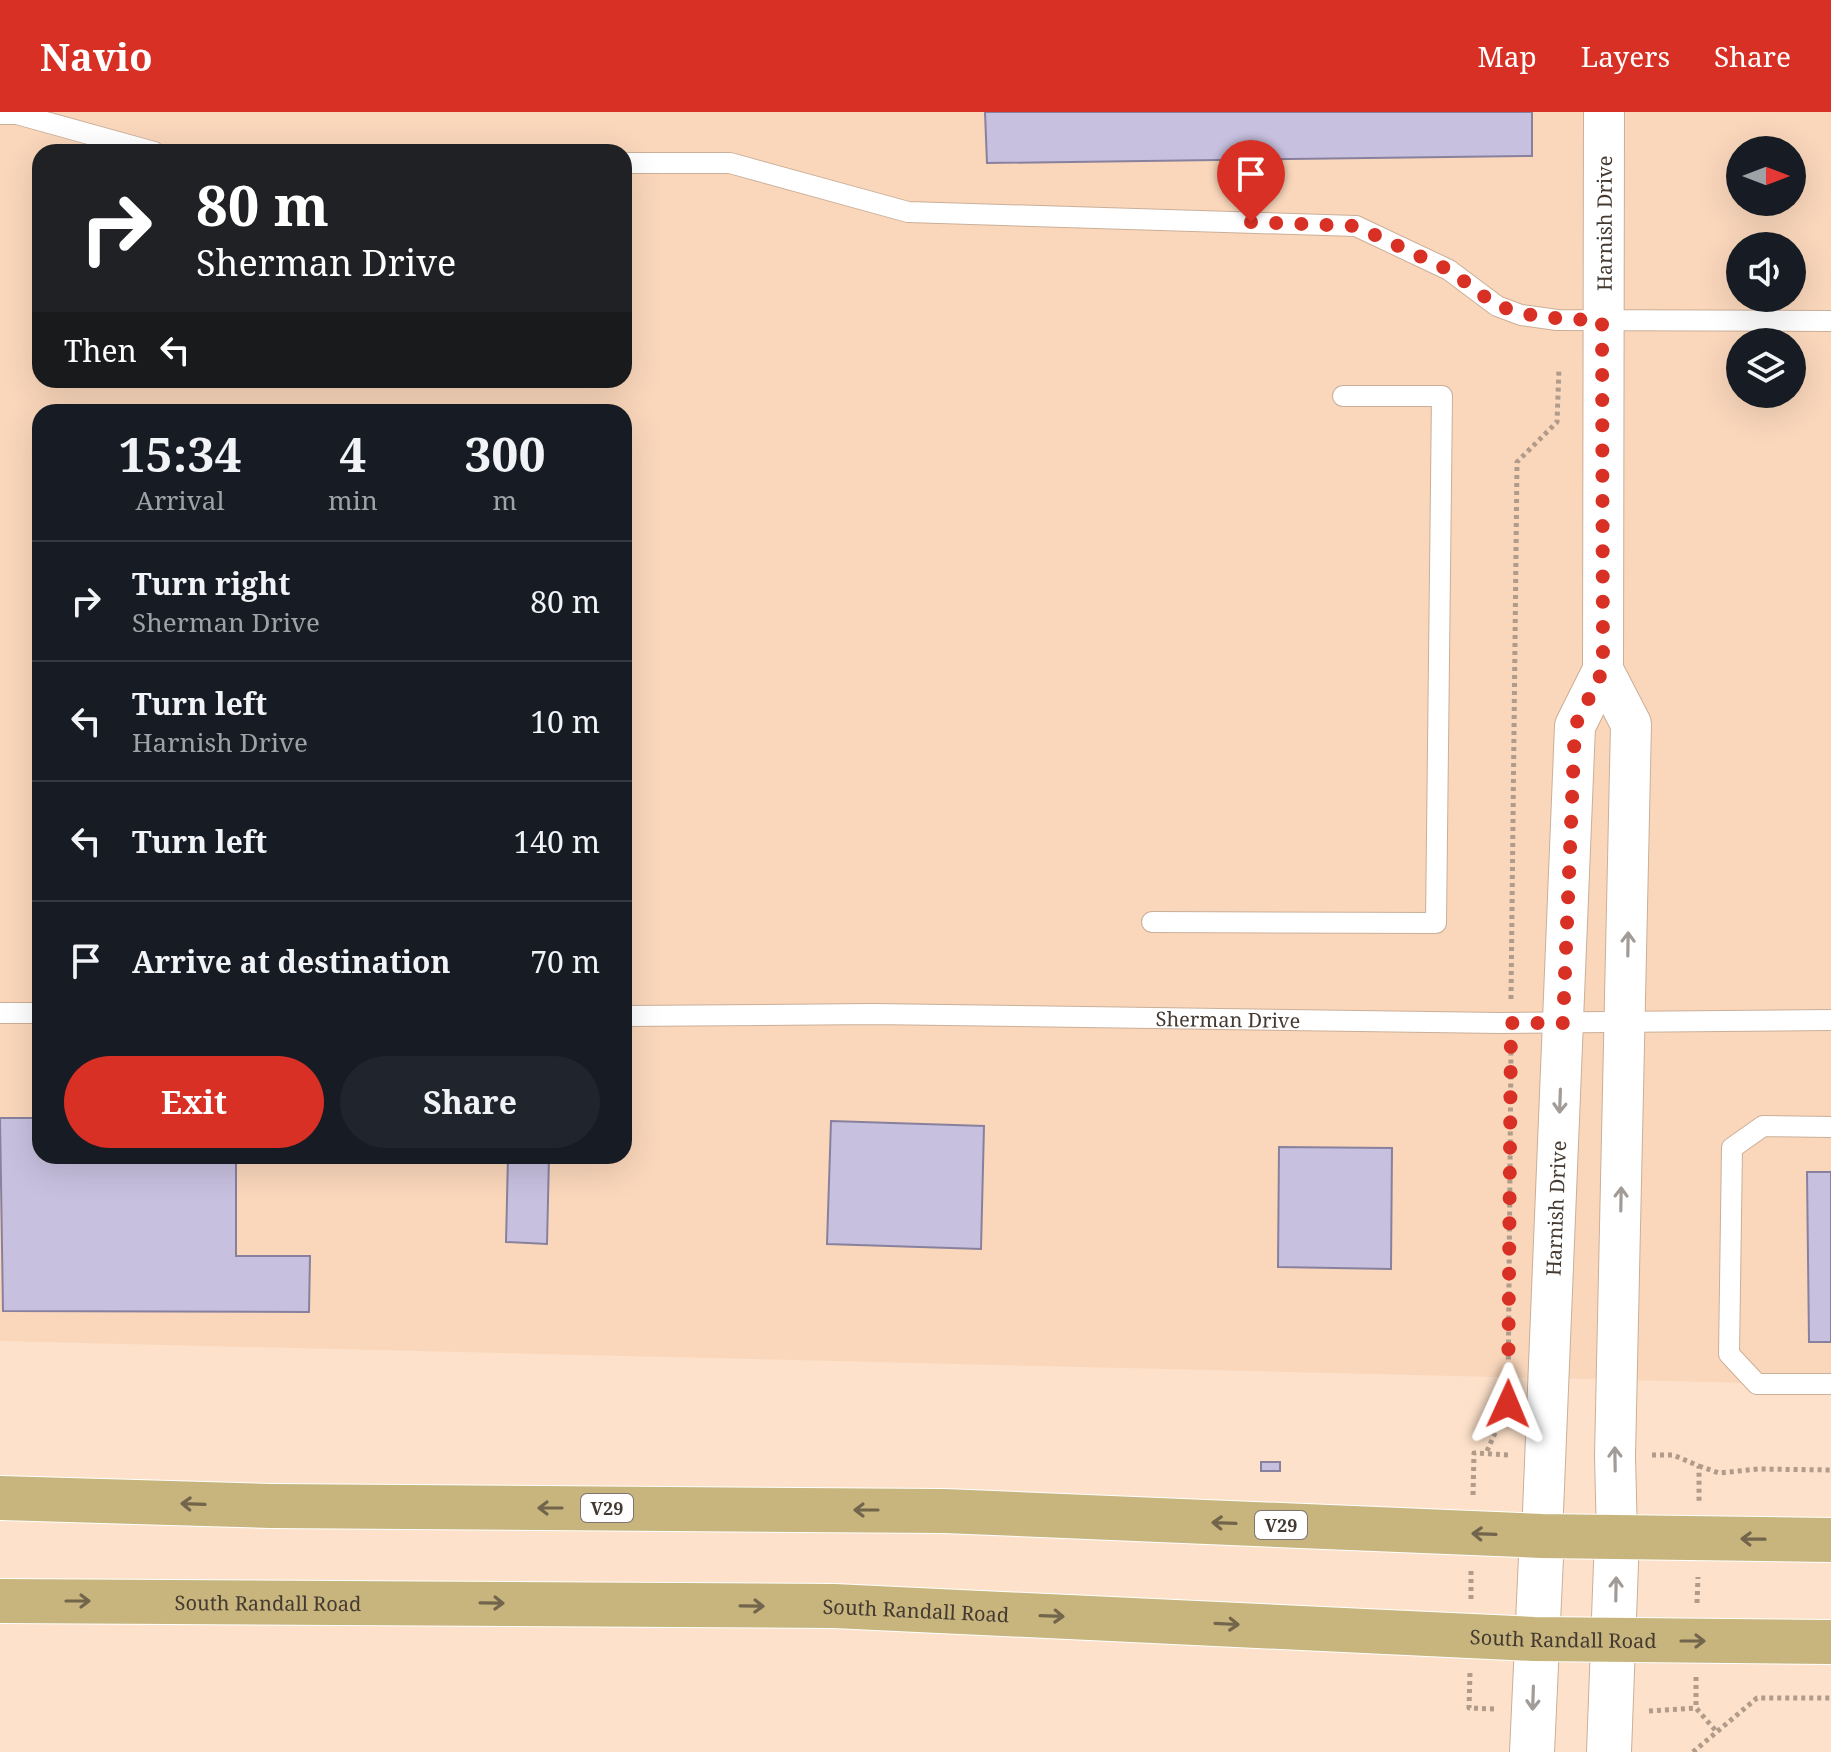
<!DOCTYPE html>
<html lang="en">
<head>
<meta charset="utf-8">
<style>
	body { margin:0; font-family:"Noto Serif",serif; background:#20242c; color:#f1f3f6; height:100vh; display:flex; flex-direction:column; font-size:30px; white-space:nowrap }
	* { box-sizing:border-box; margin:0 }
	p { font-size:26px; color:#9ea1a6 }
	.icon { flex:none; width:44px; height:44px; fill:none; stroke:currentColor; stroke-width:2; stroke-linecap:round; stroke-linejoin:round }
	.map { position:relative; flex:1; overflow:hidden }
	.panel { position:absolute; left:32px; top:292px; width:600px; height:760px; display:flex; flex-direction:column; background:#171b24; border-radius:24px; box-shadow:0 8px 32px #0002 }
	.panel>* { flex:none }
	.hud { position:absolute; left:32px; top:32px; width:600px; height:244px; border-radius:24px; box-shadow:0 8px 32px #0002; background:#202124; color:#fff; overflow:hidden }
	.needle { width:52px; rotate:90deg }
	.fabs { position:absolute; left:1726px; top:24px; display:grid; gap:16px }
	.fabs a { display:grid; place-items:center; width:80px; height:80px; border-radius:50%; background:#171b24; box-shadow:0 8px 32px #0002; font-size:40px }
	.pin { position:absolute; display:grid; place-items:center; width:68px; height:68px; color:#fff; margin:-82px -34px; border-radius:50% 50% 50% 0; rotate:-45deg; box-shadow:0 0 8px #0007 }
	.pin .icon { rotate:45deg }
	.me { position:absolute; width:88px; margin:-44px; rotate:1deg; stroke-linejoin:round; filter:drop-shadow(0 0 6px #0008) }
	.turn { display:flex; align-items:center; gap:28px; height:168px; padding:0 32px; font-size:36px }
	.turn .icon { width:104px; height:104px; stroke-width:2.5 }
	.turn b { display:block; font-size:56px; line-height:68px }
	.then { display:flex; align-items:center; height:76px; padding:0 32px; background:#0003; gap:16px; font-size:30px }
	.eta { display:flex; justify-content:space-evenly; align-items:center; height:136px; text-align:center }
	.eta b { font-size:48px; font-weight:700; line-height:56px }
	.primary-button { display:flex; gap:16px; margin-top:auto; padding:16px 32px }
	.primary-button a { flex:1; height:92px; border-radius:48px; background:#d93025; color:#fff; font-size:32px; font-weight:700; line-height:92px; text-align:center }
	.primary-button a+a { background:#20242c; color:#f1f3f6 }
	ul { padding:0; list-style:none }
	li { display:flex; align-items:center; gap:24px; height:120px; padding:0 32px; border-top:2px solid #363941 }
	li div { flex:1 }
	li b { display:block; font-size:30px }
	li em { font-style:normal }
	header { display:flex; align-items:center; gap:48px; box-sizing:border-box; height:112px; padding:0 40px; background:#d93025; color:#fff }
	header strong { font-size:38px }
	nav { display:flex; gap:44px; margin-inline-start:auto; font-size:28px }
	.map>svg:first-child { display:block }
</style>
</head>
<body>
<header>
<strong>Navio</strong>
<nav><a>Map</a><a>Layers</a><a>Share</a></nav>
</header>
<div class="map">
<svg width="1831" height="1640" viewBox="0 0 1831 1640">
	<rect width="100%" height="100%" fill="#fde1ca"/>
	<path fill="#fad7bb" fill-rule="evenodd" d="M0 0H1831V1273L0 1229ZM1740 38H1792V90H1740ZM40 40H624V268H40ZM1740 134H1792V186H1740ZM1740 230H1792V282H1740ZM40 300H624V1044H40Z"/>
	<path fill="#c7c0df" stroke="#88819e" stroke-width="2" d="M985 0H1532V44L987 51Z
		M0 1006H40V1044H236V1144H310L309 1200 3 1199Z
		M831 1009 984 1014 981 1137 827 1132Z
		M1279 1035 1392 1036 1391 1157 1278 1155Z
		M508 1044H549L547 1132 506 1130Z
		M1807 1060H1831V1230H1809Z
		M1261 1350H1280V1359H1261Z"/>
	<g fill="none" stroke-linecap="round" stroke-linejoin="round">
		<defs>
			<g id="service">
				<path d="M0 2H17L154 40"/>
				<path d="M624 51H730L908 100 1356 114 1449 158 1497 194 1521 203 1557 208 1831 209"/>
				<path d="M1152 810 1436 811 1442 284H1343"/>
				<path d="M0 901H40"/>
				<path id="s1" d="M624 904 873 902 1500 911 1831 908"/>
				<path d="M1831 1015 1763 1014 1732 1036 1729 1242 1757 1272H1831"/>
			</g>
			<g id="minor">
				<path d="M1603 558 1631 612 1615 1344 1617 1425"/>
				<path id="s2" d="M1542 1424 1575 614 1603 558 1604 0"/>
			</g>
			<path id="tertiary" d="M1532 1640 1542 1424
				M1609 1640 1617 1425"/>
			<g id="primary">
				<path d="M0 1386 271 1394 944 1399 1542 1424 1831 1428"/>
				<path id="s3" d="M0 1489 834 1494 1534 1527 1831 1530"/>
			</g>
		</defs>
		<use href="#service" stroke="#caaf99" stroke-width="22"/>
		<use href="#minor" stroke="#caaf99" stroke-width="42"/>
		<use href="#tertiary" stroke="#caaf99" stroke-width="46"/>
		<use href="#primary" stroke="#fff" stroke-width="46"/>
		<path stroke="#b19c8b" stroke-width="5" stroke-dasharray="4 4" stroke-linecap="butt" d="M1511 887 1517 350 1557 310 1559 256
			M1487 1339 1508 1292 1511 937
			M1652 1343H1673L1699 1354V1391
			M1699 1354 1719 1361 1758 1357 1831 1358
			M1473 1383 1474 1341 1510 1343
			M1471 1487V1457
			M1697 1491 1698 1465
			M1470 1561 1469 1596 1495 1597
			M1696 1565V1596L1717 1620
			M1649 1599 1696 1596
			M1693 1640 1757 1586H1831"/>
		<use href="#service" stroke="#fff" stroke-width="20"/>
		<use href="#minor" stroke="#fff" stroke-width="40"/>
		<use href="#tertiary" stroke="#fff" stroke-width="44"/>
		<use href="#primary" stroke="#c7b57d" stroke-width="44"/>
	</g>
	<defs><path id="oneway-shaft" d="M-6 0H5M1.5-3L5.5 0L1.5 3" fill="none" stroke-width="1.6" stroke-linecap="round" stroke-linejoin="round" transform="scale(2)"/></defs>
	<g stroke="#a29c98">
		<use href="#oneway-shaft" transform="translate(1628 832) rotate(-89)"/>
		<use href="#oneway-shaft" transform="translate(1560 989) rotate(92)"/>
		<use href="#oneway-shaft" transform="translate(1621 1087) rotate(-89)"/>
		<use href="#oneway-shaft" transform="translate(1615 1347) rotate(-91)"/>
		<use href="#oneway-shaft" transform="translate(1616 1477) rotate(-89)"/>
		<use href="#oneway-shaft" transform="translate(1533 1586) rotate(92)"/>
	</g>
	<g stroke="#72654c">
		<use href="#oneway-shaft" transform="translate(193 1392) rotate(-178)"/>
		<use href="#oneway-shaft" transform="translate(550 1396) rotate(-180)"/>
		<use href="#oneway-shaft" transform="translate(866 1398) rotate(-180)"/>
		<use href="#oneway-shaft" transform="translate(1224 1411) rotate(-178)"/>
		<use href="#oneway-shaft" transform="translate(1484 1422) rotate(-178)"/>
		<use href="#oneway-shaft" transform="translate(1753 1427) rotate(-179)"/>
		<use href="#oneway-shaft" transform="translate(78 1489)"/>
		<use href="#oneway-shaft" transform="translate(492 1491) rotate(1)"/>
		<use href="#oneway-shaft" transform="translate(752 1494) rotate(1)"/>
		<use href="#oneway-shaft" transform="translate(1052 1504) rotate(2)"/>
		<use href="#oneway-shaft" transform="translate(1227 1512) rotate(3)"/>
		<use href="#oneway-shaft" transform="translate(1693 1529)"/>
	</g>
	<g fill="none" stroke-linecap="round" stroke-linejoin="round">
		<path stroke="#d93025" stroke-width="14" stroke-dasharray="0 25.2" d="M1251 110 1356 114 1449 158 1497 194 1539 205 1602 209 1603 558 1575 614 1563 911H1511L1508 1292"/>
	</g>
	<g text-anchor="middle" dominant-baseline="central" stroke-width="7" stroke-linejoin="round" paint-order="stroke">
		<g fill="#fff" stroke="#7d756f" stroke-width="2">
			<rect x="581" y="1382" width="52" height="28" rx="6"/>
			<rect x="1255" y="1399" width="52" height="28" rx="6"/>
		</g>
		<g font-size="18" font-weight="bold" fill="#453a31">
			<text x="607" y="1396">V29</text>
			<text x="1281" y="1413">V29</text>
		</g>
		<g font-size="20" fill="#453a31" stroke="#fff">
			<text stroke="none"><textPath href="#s2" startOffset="1320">Harnish Drive</textPath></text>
			<text stroke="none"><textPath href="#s1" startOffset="604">Sherman Drive</textPath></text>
			<text stroke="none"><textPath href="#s2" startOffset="328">Harnish Drive</textPath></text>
			<text stroke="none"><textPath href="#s3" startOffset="268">South Randall Road</textPath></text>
			<text stroke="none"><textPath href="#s3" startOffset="916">South Randall Road</textPath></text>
			<text stroke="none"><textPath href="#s3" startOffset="1564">South Randall Road</textPath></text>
		</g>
	</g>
</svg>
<div class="fabs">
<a><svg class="needle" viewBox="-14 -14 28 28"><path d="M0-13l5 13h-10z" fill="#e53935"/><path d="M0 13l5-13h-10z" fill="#9ea1a6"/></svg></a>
<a><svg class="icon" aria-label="sound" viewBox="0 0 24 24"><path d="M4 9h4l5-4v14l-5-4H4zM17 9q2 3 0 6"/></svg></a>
<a><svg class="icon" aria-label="layers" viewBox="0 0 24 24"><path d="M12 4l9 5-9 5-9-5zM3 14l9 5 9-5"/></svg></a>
</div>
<div class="pin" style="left:1251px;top:110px;background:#d93025"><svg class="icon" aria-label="arrive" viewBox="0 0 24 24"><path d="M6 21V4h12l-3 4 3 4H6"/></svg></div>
<svg class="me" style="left:1508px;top:1292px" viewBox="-20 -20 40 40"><path d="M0-17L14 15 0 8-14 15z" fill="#d93025" stroke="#fff" stroke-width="4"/></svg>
<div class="hud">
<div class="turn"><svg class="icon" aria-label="right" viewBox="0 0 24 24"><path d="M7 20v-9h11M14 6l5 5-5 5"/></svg><div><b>80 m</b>Sherman Drive</div></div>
<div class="then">Then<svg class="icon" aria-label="left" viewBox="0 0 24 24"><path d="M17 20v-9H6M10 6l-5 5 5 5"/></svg></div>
</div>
<section class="panel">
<div class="eta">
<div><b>15:34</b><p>Arrival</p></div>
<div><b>4</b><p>min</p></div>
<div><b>300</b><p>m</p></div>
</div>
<ul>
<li><svg class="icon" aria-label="right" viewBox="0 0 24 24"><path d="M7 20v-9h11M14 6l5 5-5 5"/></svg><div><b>Turn right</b><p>Sherman Drive</p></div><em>80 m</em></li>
<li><svg class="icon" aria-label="left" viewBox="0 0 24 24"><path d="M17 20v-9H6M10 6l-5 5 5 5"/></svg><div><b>Turn left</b><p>Harnish Drive</p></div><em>10 m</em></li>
<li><svg class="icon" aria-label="left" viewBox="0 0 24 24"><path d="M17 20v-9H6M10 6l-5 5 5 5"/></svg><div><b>Turn left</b></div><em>140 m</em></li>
<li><svg class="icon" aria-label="arrive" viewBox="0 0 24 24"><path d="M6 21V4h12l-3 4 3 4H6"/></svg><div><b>Arrive at destination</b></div><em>70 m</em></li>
</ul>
<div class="primary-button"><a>Exit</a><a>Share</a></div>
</section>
</div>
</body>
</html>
